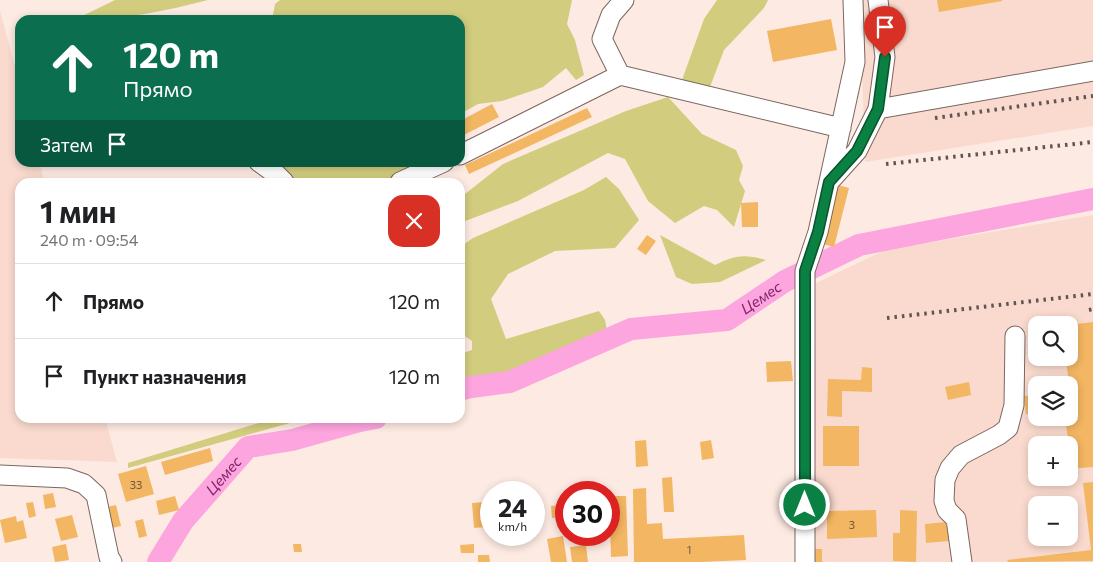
<!DOCTYPE html>
<html lang="ru">
<head>
<meta charset="utf-8">
<style>
	body { margin:0; font-family:Commissioner,sans-serif; background:#f6f6f6; color:#202124; height:100vh; display:flex; flex-direction:column; font-size:19px; white-space:nowrap }
	* { box-sizing:border-box; margin:0 }
	p { font-size:16px; color:#757577 }
	.icon { flex:none; width:28px; height:28px; fill:none; stroke:currentColor; stroke-width:2; stroke-linecap:round; stroke-linejoin:round }
	.map { position:relative; flex:1; overflow:hidden }
	.panel { position:absolute; left:15px; top:178px; width:450px; height:245px; display:flex; flex-direction:column; background:#fff; border-radius:15px; box-shadow:0 2px 8px #0003 }
	.panel>* { flex:none }
	.top-card { position:absolute; left:15px; top:15px; width:450px; height:152px; border-radius:15px; box-shadow:0 2px 8px #0003; background:#0b6e4f; color:#fff; overflow:hidden }
	.tools { position:absolute; left:1028px; top:316px; display:grid; gap:10px }
	.tools a { display:grid; place-items:center; width:50px; height:50px; border-radius:10px; background:#fff; box-shadow:0 2px 8px #0003; font-size:25px }
	.speed { position:absolute; left:480px; top:481px; display:flex; gap:10px; font-size:25px; font-weight:700; text-align:center }
	.speed>* { display:grid; place-content:center; width:65px; height:65px; border-radius:50%; background:#fff; box-shadow:0 2px 8px #0003; line-height:1 }
	.speed small { font-size:12px; font-weight:400 }
	.speed .limit { border:8px solid #d22; background:#fff; color:#111 }
	.pin { position:absolute; display:grid; place-items:center; width:42px; height:42px; color:#fff; margin:-51px -21px; border-radius:50% 50% 50% 0; rotate:-45deg; box-shadow:0 0 5px #0007 }
	.pin .icon { rotate:45deg }
	.me { position:absolute; width:55px; margin:-28px; rotate:0deg; stroke-linejoin:round; filter:drop-shadow(0 0 4px #0008) }
	.turn { display:flex; align-items:center; gap:18px; height:105px; padding:0 25px; font-size:22px }
	.turn .icon { width:65px; height:65px; stroke-width:2.5 }
	.turn b { display:block; font-size:35px; line-height:42px }
	.then { display:flex; align-items:center; height:48px; padding:0 25px; background:#0003; gap:10px; font-size:19px }
	.round { display:grid; place-items:center; flex:none; width:52px; height:52px; border-radius:15px; background:#f6f6f6 }
	.summary { display:flex; align-items:center; justify-content:space-between; height:85px; padding:0 25px }
	h1 { font-size:30px; font-weight:700; line-height:38px }
	ul { padding:0; list-style:none }
	li { display:flex; align-items:center; gap:15px; height:75px; padding:0 25px; border-top:1px solid #e0e0e0 }
	li div { flex:1 }
	li b { display:block; font-size:19px }
	li em { font-style:normal }
	.map>svg:first-child { display:block }
</style>
</head>
<body>
<div class="map">
<svg width="1093" height="562" viewBox="0 0 1093 562">
	<rect width="100%" height="100%" fill="#fdeae2"/>
	<path fill="#fadace" fill-rule="evenodd" d="M860 0H1093V126L865 162Z
		M0 11 20 84V162L40 163 44 182H20V418H105L117 462 0 458Z
		M1093 215V562H813L816 283 885 250ZM1036 325H1069V358H1036ZM1036 385H1069V418H1036ZM1036 445H1069V478H1036ZM1036 505H1069V538H1036Z"/>
	<path fill="#d2cc7e" d="M115 0H208C162 12 121 20 74 20Z
		M280 0H572L567 24 575 40 584 75 576 80 566 68 543 87 502 101 478 104 460 114V20H272L275 4Z
		M717 0H768L764 8 724 50 710 87 682 80 704 19Z
		M668 97 702 134 736 150 743 166 739 180 745 191 734 227 717 210 704 206 675 223 648 201 625 159 608 153 518 201 460 223V198L503 164 626 111Z
		M270 163H424L381 182H297Z
		M606 177 619 189 639 220 615 248 555 251 508 274 491 299 506 339 599 311 605 320 608 335 508 376 460 381V354L472 350V341L460 333V303L462 301 460 294V247L473 238 584 190Z
		M660 235 715 265C736 255 743 254 766 260L720 282 692 284 676 277Z
		M275 418H308L128 468V463Z"/>
	<g fill="none" stroke-linecap="round" stroke-linejoin="round">
		<g stroke="#fca5de" stroke-width="22">
			<path id="s1" d="M460 390 471 387 510 382 631 329 727 320 785 281 859 245 1093 199"/>
			<path id="s2" d="M158 562 183 521 248 447 292 440 360 421 376 418"/>
		</g>
	</g>
	<path fill="#f3b662" d="M937 0H1002V1L939 12Z
		M831 19 837 50 773 62 767 31Z
		M492 104 499 117 460 137V121Z
		M587 108 592 117 469 174 465 165Z
		M838 185 849 188 834 247 823 244Z
		M758 202V227H742L741 203Z
		M647 235 656 241 646 255 637 249Z
		M1093 322V467L1069 469V445L1065 418H1069V413H1072L1066 358H1069V325Z
		M791 361 793 381 767 382 766 362Z
		M862 367 872 368V392L842 391V417L827 416 828 379 861 380Z
		M969 382 971 395 948 400 945 387Z
		M1036 395V413L1026 414 1024 396Z
		M823 426H859V466H823Z
		M646 440 648 466 636 467 635 441Z
		M711 440 714 458 702 460 700 442Z
		M210 448 213 461 165 475 161 462Z
		M146 466 154 494 126 502 118 474Z
		M672 477 674 512H664L662 478Z
		M1093 482V561L1008 562 1007 560 1091 550 1083 483Z
		M646 488 647 524 662 523 663 539 744 535 746 560 701 562H634L633 489Z
		M53 493 56 507 45 509 43 495Z
		M175 496 179 510 159 515 156 501Z
		M609 496H626L628 556 611 557Z
		M33 502 36 516 29 518 26 503Z
		M485 502 487 527 474 528 472 503Z
		M116 505 121 526 112 528 107 507Z
		M564 505 565 517 552 518 551 506Z
		M876 510 877 537 827 539V511Z
		M900 510 917 511 916 562 893 561V533H900Z
		M72 515 78 537 61 541 55 519Z
		M16 516 17 522 23 520 27 538 5 543 0 520Z
		M143 519 147 536 139 538 135 521Z
		M947 522 949 541 926 543 925 524Z
		M563 536 567 562H551L547 539Z
		M66 544 69 560 55 562 52 547Z
		M293 544H301L302 552H294Z
		M474 544V553H461L460 545Z
		M586 545 588 562H572L570 547Z
		M814 549H822V562H814Z
		M478 555H489L490 562H478Z"/>
	<g fill="none" stroke-linecap="round" stroke-linejoin="round">
		<defs>
			<path id="minor" d="M624 0 611 15 602 39 620 75 841 128
				M878 109 1093 71
				M460 155 620 75
				M259 162 277 175 284 182
				M830 181 857 151 878 109 885 57 878 0
				M400 182 444 162
				M0 475 67 478 84 484 96 495 109 557 112 562
				M805 562V271L818 232 855 62 853 0
				M962 562 956 519 947 510 944 501 945 480 950 468 961 455 999 435 1008 428 1014 405 1015 336"/>
		</defs>
		<use href="#minor" stroke="#7b675f" stroke-width="21"/>
		<use href="#minor" stroke="#fff" stroke-width="19"/>
		<path stroke="#605551" stroke-width="4" stroke-dasharray="2.5 5" stroke-linecap="butt" d="M935 118 1093 96
			M886 164 1093 142
			M1089 310 1093 309
			M887 318 1093 294"/>
	</g>
	<g fill="none" stroke-linecap="round" stroke-linejoin="round">
		<defs>
			<path id="route" d="M805 505V271L818 232 829 182 857 151 878 109 885 57"/>
		</defs>
		<use href="#route" stroke="#07532c" stroke-width="12"/>
		<use href="#route" stroke="#0b8043" stroke-width="9"/>
	</g>
	<g text-anchor="middle" dominant-baseline="central" stroke-width="4" stroke-linejoin="round" paint-order="stroke">
		<g font-size="11" fill="#6e5740">
			<text x="136" y="484">33</text>
			<text x="852" y="524">3</text>
			<text x="689" y="549">1</text>
		</g>
		<g font-size="15" font-style="italic" fill="#85236a" stroke="#fdeae2">
			<text stroke="none"><textPath href="#s1" startOffset="320">Цемес</textPath></text>
			<text stroke="none"><textPath href="#s2" startOffset="109">Цемес</textPath></text>
		</g>
	</g>
</svg>
<div class="tools">
<a><svg class="icon" aria-label="search" viewBox="0 0 24 24"><circle cx="10" cy="10" r="6"/><path d="M15 15l6 6"/></svg></a>
<a><svg class="icon" aria-label="layers" viewBox="0 0 24 24"><path d="M12 4l9 5-9 5-9-5zM3 14l9 5 9-5"/></svg></a>
<a>+</a>
<a>−</a>
</div>
<div class="speed"><div>24<small>km/h</small></div><div class="limit">30</div></div>
<div class="pin" style="left:885px;top:57px;background:#d93025"><svg class="icon" aria-label="arrive" viewBox="0 0 24 24"><path d="M6 21V4h12l-3 4 3 4H6"/></svg></div>
<svg class="me" style="left:805px;top:505px" viewBox="-20 -20 40 40"><circle r="17" fill="#0b8043" stroke="#fff" stroke-width="3"/><path d="M0-11L8 9 0 5-8 9z" fill="#fff"/></svg>
<div class="top-card">
<div class="turn"><svg class="icon" aria-label="ahead" viewBox="0 0 24 24"><path d="M12 20V5M6 11l6-6 6 6"/></svg><div><b>120 m</b>Прямо</div></div>
<div class="then">Затем<svg class="icon" aria-label="arrive" viewBox="0 0 24 24"><path d="M6 21V4h12l-3 4 3 4H6"/></svg></div>
</div>
<section class="panel">
<div class="summary"><div><h1>1 мин</h1><p>240 m · 09:54</p></div><a class="round" style="background:#d93025;color:#fff"><svg class="icon" aria-label="close" viewBox="0 0 24 24"><path d="M6 6l12 12M18 6L6 18"/></svg></a></div>
<ul>
<li><svg class="icon" aria-label="ahead" viewBox="0 0 24 24"><path d="M12 20V5M6 11l6-6 6 6"/></svg><div><b>Прямо</b></div><em>120 m</em></li>
<li><svg class="icon" aria-label="arrive" viewBox="0 0 24 24"><path d="M6 21V4h12l-3 4 3 4H6"/></svg><div><b>Пункт назначения</b></div><em>120 m</em></li>
</ul>
</section>
</div>
</body>
</html>
